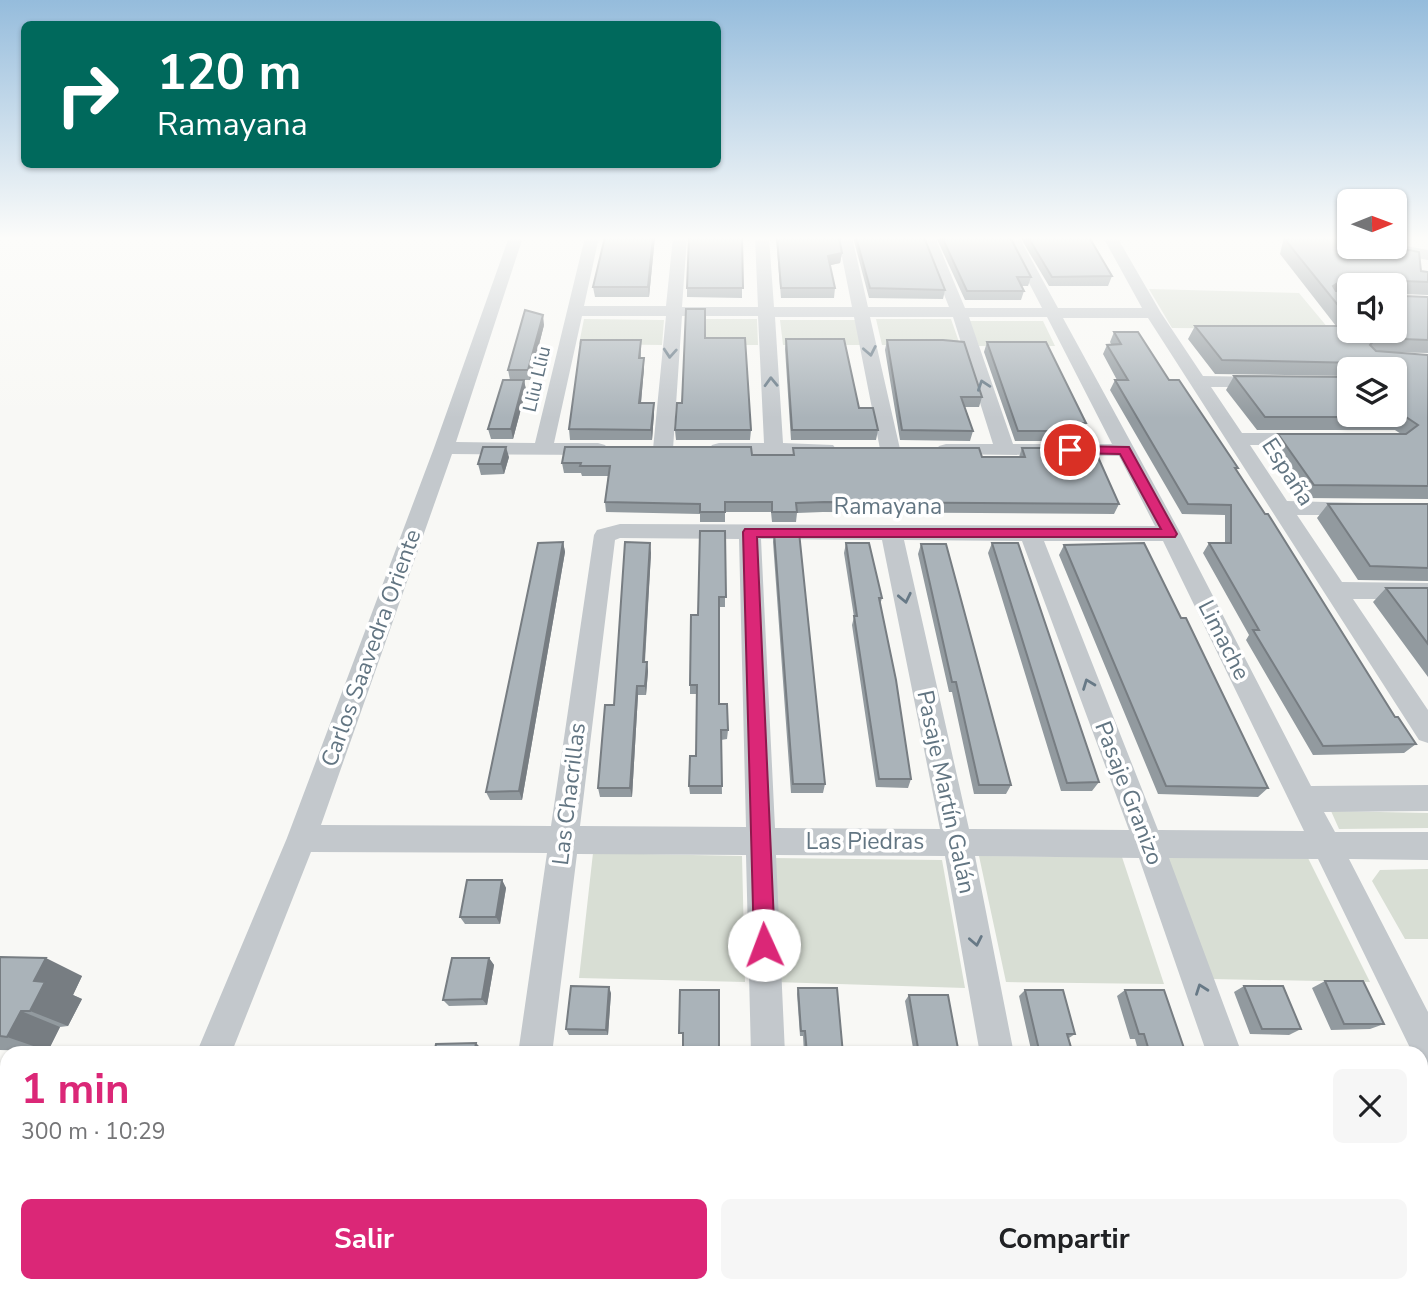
<!DOCTYPE html>
<html lang="es">
<head>
<meta charset="utf-8">
<style>
	body { margin:0; font-family:"Nunito Sans",sans-serif; background:#f6f6f6; color:#202124; height:100vh; display:flex; flex-direction:column; font-size:26px; white-space:nowrap }
	* { box-sizing:border-box; margin:0 }
	p { font-size:23px; color:#757577 }
	.icon { flex:none; width:38px; height:38px; fill:none; stroke:currentColor; stroke-width:2; stroke-linecap:round; stroke-linejoin:round }
	.map { position:relative; flex:1; overflow:hidden }
	.panel { position:absolute; left:0px; top:1046px; width:1428px; height:247px; display:flex; flex-direction:column; background:#fff; border-radius:21px 21px 0 0; box-shadow:0 2px 5px #0004 }
	.panel>* { flex:none }
	.banner { position:absolute; left:21px; top:21px; width:700px; height:147px; border-radius:10px; box-shadow:0 2px 5px #0004; background:#00695c; color:#fff; overflow:hidden }
	.needle { width:46px; rotate:89deg }
	.controls { position:absolute; left:1337px; top:189px; display:grid; gap:14px }
	.controls a { display:grid; place-items:center; width:70px; height:70px; border-radius:10px; background:#fff; box-shadow:0 2px 5px #0004; font-size:35px }
	.pin { position:absolute; display:grid; place-items:center; width:60px; height:60px; color:#fff; margin:-30px; border:4px solid #fff; border-radius:50%; box-shadow:0 2px 7px #0007 }
	.me { position:absolute; width:77px; margin:-38px; rotate:358deg; stroke-linejoin:round; filter:drop-shadow(0 0 5px #0008) }
	.turn { display:flex; align-items:center; gap:24px; height:147px; padding:0 21px; font-size:32px }
	.turn .icon { width:91px; height:91px; stroke-width:2.5 }
	.turn b { display:block; font-size:49px; line-height:60px }
	.round { display:grid; place-items:center; flex:none; width:74px; height:74px; border-radius:10px; background:#f6f6f6 }
	.summary { display:flex; align-items:center; justify-content:space-between; height:119px; padding:0 21px }
	h1 { font-size:42px; font-weight:700; line-height:52px; color:#db2777 }
	.cta { display:flex; gap:14px; margin-top:auto; padding:14px 21px }
	.cta a { flex:1; height:80px; border-radius:10px; background:#db2777; color:#fff; font-size:28px; font-weight:700; line-height:80px; text-align:center }
	.cta a+a { background:#f6f6f6; color:#202124 }
	.map>svg:first-child { display:block }
</style>
</head>
<body>
<div class="map">
<svg width="1428" height="1293" viewBox="0 0 1428 1293">
	<rect width="100%" height="100%" fill="#f8f8f5"/>
	<path fill="#d8ded4" d="M1149 289 1299 293 1329 329 1172 328Z
		M584 319 664 320 662 345 579 344Z
		M685 319H757L758 345H685Z
		M876 319H951L960 345H882Z
		M780 320H855L861 345H783Z
		M969 321H1043L1055 346H979Z
		M1331 811 1428 813V828L1339 829Z
		M593 853 742 856 745 982 579 978Z
		M1165 854 1307 856 1370 982 1211 979Z
		M979 856 1122 857 1164 984 1006 982Z
		M772 858 942 860 965 988 775 982Z
		M1428 869V939H1405L1372 881 1380 870Z"/>
	<g fill="none" stroke-linecap="round" stroke-linejoin="round">
		<path fill="#c3c8cc" fill-rule="evenodd" d="M509 237H523L456 442 535 443 585 237H599L584 306H666L673 237H687L682 307H758L755 237H769L774 307H852L838 237H852L868 307H949L921 237H935L965 308H1042L1005 237H1019L1058 308H1142L1103 237H1117L1161 313 1203 376 1262 377 1271 382 1262 387H1211L1242 433H1307L1317 439 1307 445H1250L1287 501 1364 503 1368 508 1364 513 1357 515H1297L1342 582 1428 583V599H1353L1428 710V743L1419 740 1148 318H1063L1181 534 1311 786 1428 785V811L1324 812 1335 832H1428V860L1349 859 1428 1012V1065L1421 1062V1054H1413L1318 859 1169 858 1242 1054H1207L1139 858 975 856 1014 1054H980L945 856 776 855 785 1054H751L746 855 577 854 552 1054H518L547 853 311 852 231 1054H196L287 838 434 448ZM582 316H666L653 449 656 453H670L673 449 682 316H758L764 443H719L712 445 709 449 712 453 719 455H826L833 453 836 449 833 445 783 443 775 317H854L880 449 883 453H897L900 449 870 317H953L993 444H946L939 446 936 450 939 454 1119 456 1155 526 620 524 597 530 594 535 551 826 321 825 452 454 598 455 605 453 608 449 605 445 598 443H554ZM969 317H1047L1112 444H1013ZM620 538 739 539 746 827 580 826 615 540ZM761 539 882 540 940 829 775 828ZM904 540 1022 541 1129 830 969 829ZM1044 541H1163L1304 831 1158 830Z
			M95 1286H136L133 1293H93Z
			M484 1286H524L523 1293H483Z
			M757 1286H797V1293H757Z
			M1021 1286H1061L1062 1293H1022Z
			M1289 1286H1330L1332 1293H1292Z"/>
		<path fill="#c3c8cc" fill-rule="evenodd" d="M1395 244 1428 250V260L1379 251 1376 247H1395Z"/>
	</g>
	<path fill="#929a9f" fill-rule="evenodd" d="M605 237H655L649 297H595L593 287Z
		M742 237V298L687 297V288Z
		M776 237H839L842 253 840 263 830 265 835 288 834 298H781Z
		M853 237H924L945 290 943 299 869 298Z
		M936 237H1010L1031 277 1028 286H1022L1024 291 1021 300H965Z
		M1020 237H1089L1112 276 1108 286H1049Z
		M1284 237H1344L1421 271 1428 272V295L1402 294 1404 296 1428 297V353L1385 352 1428 355V499L1304 498 1269 448 1278 434H1401L1395 430H1257L1226 390 1234 376 1349 415 1395 369H1349V376L1215 374 1188 339 1195 326H1336L1280 254ZM1349 285H1395L1349 331Z
		M544 325 530 380H510L508 370Z
		M1114 332 1169 380 1238 468 1236 471 1395 717 1416 744 1404 753 1313 755 1246 640 1249 635 1203 553 1209 543H1225V515L1182 514 1110 390 1115 380H1117L1103 354 1107 345 1111 344 1110 342Z
		M705 338 751 430 750 440H676L675 430 682 403Z
		M786 339 859 408 878 430 876 440H791L785 349Z
		M641 340V358L644 368 641 403 654 413 652 440H570L569 429Z
		M887 340 982 397 979 407H965L973 431 970 441 900 440 885 350Z
		M987 342 1086 423 1084 428 1085 431 1081 441H1015L984 352Z
		M524 380 526 390 513 439H491L488 429Z
		M793 448 982 457H1019L1022 448 1119 504 1114 514 823 512 797 513 796 522H772L771 512H725V522H700V514L606 512 605 502 608 476H582L581 473H564L562 463 752 455H793Z
		M509 457 504 474 481 475 478 464Z
		M1328 504H1428V581L1358 580 1317 518Z
		M725 531V607H719V704L728 730 727 739 721 740 722 794H690L689 786 696 756 697 694H690V685L698 615Z
		M774 532 825 784 823 793H791L773 542Z
		M563 542 565 552 522 800H490L486 792Z
		M846 543 882 598 880 605 911 779 908 788 876 787 852 625 854 617 844 553Z
		M992 543 1099 782 1092 791H1061L988 553Z
		M921 544 1011 785 1006 794H974L952 692H949L918 554Z
		M1064 545 1181 618 1268 788 1258 797 1158 794 1059 555Z
		M651 553 645 662H647L648 671 646 695H638L632 797H600L598 788 614 705Z
		M1386 588H1428V677L1373 602Z
		M502 880 506 888 500 924H465L460 917Z
		M0 957 82 976 73 995 82 999 68 1026 60 1027 48 1051 0 1050Z
		M489 958 494 965 487 1005 449 1006 443 1000Z
		M1325 981 1384 1024 1370 1029 1331 1030 1312 988Z
		M1244 986 1301 1029 1289 1035 1250 1034 1234 992Z
		M798 988 843 1054H804L803 1036H800L797 994Z
		M1025 990 1075 1034 1069 1038 1073 1054H1032L1019 996Z
		M1125 990 1186 1054H1139L1135 1039H1130L1117 996Z
		M611 993 608 1035H569L566 1029Z
		M909 995 959 1054H914L905 1001Z
		M1421 1163H1428V1220H1422L1421 1218Z
		M940 1286H993L994 1293H941Z
		M1082 1286H1138L1140 1293H1084Z
		M1209 1286H1270L1272 1293H1212Z
		M1346 1286H1408L1411 1293H1348Z"/>
	<path fill="#777d82" d="M653 237H655L649 297 648 287Z
		M842 253 840 263 827 266 828 256Z
		M1344 279 1336 291 1333 286Z
		M543 315 544 325 530 380 528 370Z
		M644 358V368L640 413 639 403Z
		M524 380 526 390 513 439 511 429Z
		M654 403V413L652 440 651 430Z
		M506 447 509 457 504 474 501 464Z
		M563 542 565 552 522 800 519 791Z
		M650 543 651 553 644 671 643 662Z
		M647 662 648 671 646 695 645 686Z
		M637 686 638 695 632 797 630 788Z
		M502 880 506 888 500 924 496 917Z
		M46 958 82 976 73 995 82 999 68 1026 30 1011 34 981Z
		M489 958 494 965 487 1005 482 999Z
		M609 987 611 993 608 1035 606 1030Z
		M21 1011 60 1027 48 1051 7 1037Z
		M476 1043 481 1048 480 1054H474Z
		M595 1286H598V1293H595Z"/>
	<path fill="#aab3b9" stroke="#777d82" stroke-width="2" d="M605 237H653L648 287H593Z
		M689 237H742L743 288H687Z
		M777 237H839L842 253 828 256 835 288H781Z
		M856 237H924L945 290 870 288Z
		M942 237H1010L1031 277H1017L1024 291H967Z
		M1028 237H1089L1112 276 1052 277Z
		M1288 237H1344L1349 238V247H1394L1419 252 1421 271 1428 272V282L1404 281 1401 283V293L1404 296 1428 297V340L1376 338 1370 345 1376 351 1428 355V486L1314 485 1278 434H1406L1418 425 1406 417H1265L1234 376 1349 377V415H1395V369H1359L1360 363 1222 360 1195 326H1349V331H1395V285H1359V279H1344L1333 286 1336 291 1349 292V319L1287 242Z
		M686 309H705V338H745L751 430H675L677 403H682Z
		M525 310 543 315 528 370H508Z
		M1114 332H1138L1169 380H1179L1238 468H1235L1265 514H1268L1395 717H1398L1416 744 1323 746 1253 630H1259L1209 543H1231V505L1188 504 1115 380H1128L1107 345 1121 344Z
		M786 339H844L859 408H873L878 430H792Z
		M581 340H641L639 358H644L639 403H654L651 430 569 429Z
		M887 340H943L964 342 982 397H961L973 431 902 430Z
		M987 342H1046L1086 423H1081L1085 431H1018Z
		M503 380H524L511 429H488Z
		M483 447H506L501 464H478Z
		M565 447H751L752 455H794L793 448H979L982 457H1025L1022 448H1094L1119 504 824 502 796 503 797 512H772V502H725V512H700V504L605 502 610 466H580L581 463H562Z
		M1328 504H1428V568L1370 566Z
		M700 531H725L726 597H719V704H727L728 730H721L722 786H689L690 756H696L697 685H690L691 615H698Z
		M774 532H799L825 784H793Z
		M563 542 519 791 486 792 538 543Z
		M625 542 650 543 643 662H647L645 686H637L630 788H598L605 705H614Z
		M846 543H869L882 598H879L896 680 911 779H879L854 616H857Z
		M992 543H1018L1099 782 1067 783Z
		M1144 543 1181 618H1186L1268 788 1166 786 1064 545Z
		M921 544H946L1011 785H979L956 682H952Z
		M1386 588H1428V644Z
		M467 880H502L496 917H460Z
		M0 957 46 958 34 981 45 982 30 1011H21L7 1037 0 1036Z
		M452 958H489L482 999 443 1000Z
		M1325 981H1363L1384 1024H1344Z
		M571 986 609 987 606 1030 566 1029Z
		M1244 986H1283L1301 1029H1262Z
		M798 988H837L843 1054H807L805 1031H801Z
		M680 990H719V1054H683V1033H679Z
		M1025 990H1063L1075 1034H1067L1073 1054H1040Z
		M1125 990H1164L1186 1054H1150L1144 1034H1139Z
		M909 995H948L959 1054H919Z
		M476 1043 474 1054H434L436 1044Z
		M1421 1100 1428 1115V1116H1421Z
		M1421 1163H1428V1195L1421 1180Z
		M385 1286H432V1288L385 1287Z
		M548 1286H595V1293H548Z
		M675 1286H723V1293H675Z
		M824 1286H872V1293H824Z
		M946 1286H993L994 1293H947Z
		M1091 1286H1138L1140 1293H1093Z
		M1222 1286H1270L1272 1293H1224Z
		M1361 1286H1408L1411 1293H1364Z"/>
	<defs><path id="oneway-chevron" d="M-2-3.5L2.5 0L-2 3.5" fill="none" stroke-width="1.6" stroke-linecap="round" stroke-linejoin="round" transform="scale(1.75)"/></defs>
	<g stroke="#677986">
		<use href="#oneway-chevron" transform="translate(870 351) rotate(79)"/>
		<use href="#oneway-chevron" transform="translate(670 353) rotate(94)"/>
		<use href="#oneway-chevron" transform="translate(771 382) rotate(-92)"/>
		<use href="#oneway-chevron" transform="translate(983 385) rotate(-109)"/>
		<use href="#oneway-chevron" transform="translate(905 598) rotate(78)"/>
		<use href="#oneway-chevron" transform="translate(1088 684) rotate(-111)"/>
		<use href="#oneway-chevron" transform="translate(976 941) rotate(79)"/>
		<use href="#oneway-chevron" transform="translate(1201 989) rotate(-110)"/>
	</g>
	<linearGradient id="sky" x2="0" y2="1"><stop stop-color="#95bcdc"/><stop offset="0.57" stop-color="#fcfcfa"/><stop offset="1" stop-color="#fcfcfa" stop-opacity="0"/></linearGradient>
	<rect width="1428" height="418" fill="url(#sky)"/>
	<path fill="#db2777" stroke="#8e194d" stroke-width="2" d="M1070 446 1129 447 1177 534 1175 537H757L775 945 772 953 764 956 757 953 754 945 743 532 745 529H1161L1120 454 1065 453V447Z"/>
	<g text-anchor="middle" dominant-baseline="central" stroke-width="7" stroke-linejoin="round" paint-order="stroke">
		<g font-size="19" fill="#627582" stroke="#fff">
			<text transform="translate(537 379) rotate(-77)">Lliu Lliu</text>
		</g>
		<g font-size="23" fill="#627582" stroke="#fff">
			<text transform="translate(1288 472) rotate(57)">España</text>
			<text x="888" y="506">Ramayana</text>
			<text transform="translate(1224 640) rotate(63)">Limache</text>
			<text transform="translate(371 648) rotate(-70)">Carlos Saavedra Oriente</text>
			<text transform="translate(946 792) rotate(78)">Pasaje Martín Galán</text>
			<text transform="translate(1129 793) rotate(69)">Pasaje Granizo</text>
			<text transform="translate(569 794) rotate(-83)">Las Chacrillas</text>
			<text x="865" y="841">Las Piedras</text>
		</g>
	</g>
</svg>
<div class="controls">
<a><svg class="needle" viewBox="-14 -14 28 28"><path d="M0-13l5 13h-10z" fill="#e53935"/><path d="M0 13l5-13h-10z" fill="#757577"/></svg></a>
<a><svg class="icon" aria-label="sound" viewBox="0 0 24 24"><path d="M4 9h4l5-4v14l-5-4H4zM17 9q2 3 0 6"/></svg></a>
<a><svg class="icon" aria-label="layers" viewBox="0 0 24 24"><path d="M12 4l9 5-9 5-9-5zM3 14l9 5 9-5"/></svg></a>
</div>
<div class="pin" style="left:1070px;top:450px;background:#d93025"><svg class="icon" aria-label="arrive" viewBox="0 0 24 24"><path d="M6 21V4h12l-3 4 3 4H6"/></svg></div>
<svg class="me" style="left:764px;top:945px" viewBox="-20 -20 40 40"><circle r="19" fill="#fff"/><path d="M0-13L10 11 0 6-10 11z" fill="#db2777"/></svg>
<div class="banner">
<div class="turn"><svg class="icon" aria-label="right" viewBox="0 0 24 24"><path d="M7 20v-9h11M14 6l5 5-5 5"/></svg><div><b>120 m</b>Ramayana</div></div>
</div>
<section class="panel">
<div class="summary"><div><h1>1 min</h1><p>300 m · 10:29</p></div><a class="round"><svg class="icon" aria-label="close" viewBox="0 0 24 24"><path d="M6 6l12 12M18 6L6 18"/></svg></a></div>
<div class="cta"><a>Salir</a><a>Compartir</a></div>
</section>
</div>
</body>
</html>
